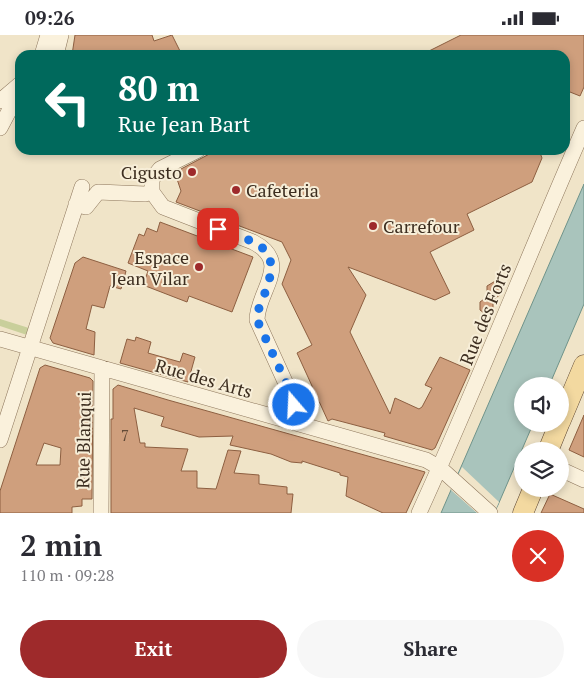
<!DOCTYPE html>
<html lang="en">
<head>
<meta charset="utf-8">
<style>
	body { margin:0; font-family:"PT Serif",serif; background:#f7f7f7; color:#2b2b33; height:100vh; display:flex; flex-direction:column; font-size:19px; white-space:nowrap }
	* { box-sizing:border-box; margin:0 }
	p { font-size:16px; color:#7c7c81 }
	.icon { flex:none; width:28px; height:28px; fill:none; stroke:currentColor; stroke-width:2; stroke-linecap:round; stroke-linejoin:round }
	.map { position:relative; height:478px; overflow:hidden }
	.details { display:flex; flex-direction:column; background:#fff; flex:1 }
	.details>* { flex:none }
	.banner { position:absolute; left:15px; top:15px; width:555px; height:105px; border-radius:15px; box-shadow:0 2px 8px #0003; background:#00695c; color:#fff; overflow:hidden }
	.tools { position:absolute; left:514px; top:342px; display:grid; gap:10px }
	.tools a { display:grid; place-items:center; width:55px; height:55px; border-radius:50%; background:#fff; box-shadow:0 2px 8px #0003; font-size:25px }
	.pin { position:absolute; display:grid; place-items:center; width:42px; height:42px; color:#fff; margin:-21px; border-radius:10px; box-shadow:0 2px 8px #0006 }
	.me { position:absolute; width:55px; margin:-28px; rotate:341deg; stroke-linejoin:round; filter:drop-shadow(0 0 4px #0008) }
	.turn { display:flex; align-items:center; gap:18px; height:105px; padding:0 20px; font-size:22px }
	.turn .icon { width:65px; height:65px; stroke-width:2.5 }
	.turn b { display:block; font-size:35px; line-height:42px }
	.round { display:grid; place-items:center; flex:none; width:52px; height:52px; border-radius:26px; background:#f7f7f7 }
	.summary { display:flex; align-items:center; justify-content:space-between; height:85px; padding:0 20px }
	h1 { font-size:30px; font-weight:600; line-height:38px }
	.action { display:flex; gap:10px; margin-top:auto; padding:10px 20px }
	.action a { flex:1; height:58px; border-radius:30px; background:#9e2a2b; color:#fff; font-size:20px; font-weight:600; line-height:58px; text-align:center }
	.action a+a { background:#f7f7f7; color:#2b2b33 }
	.status { display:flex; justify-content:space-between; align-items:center; height:35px; padding:0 25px; background:#fff; direction:ltr }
	.status svg { height:14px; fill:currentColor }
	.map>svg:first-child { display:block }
</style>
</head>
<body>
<div class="status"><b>09:26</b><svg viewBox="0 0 49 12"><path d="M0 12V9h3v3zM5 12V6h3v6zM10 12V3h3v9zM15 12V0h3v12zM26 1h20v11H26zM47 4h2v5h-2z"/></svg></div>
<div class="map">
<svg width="584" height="478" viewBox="0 0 584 478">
	<rect width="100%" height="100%" fill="#f0e4c8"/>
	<path fill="#c9cf9b" d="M0 284 29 293 30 301 0 291Z"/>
	<path fill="#a9c4bc" stroke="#6f938a" d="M584 149V269L549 351H522V389H533L498 470 494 478H441Z"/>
	<path fill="#f0e4c8" d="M462 432 499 467 494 478H477L451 455Z"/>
	<path fill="#cf9f7d" stroke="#8d5f41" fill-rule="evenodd" d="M75 0H152L154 6 172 0 182 20H72Z
		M461 0H584V52L580 61 565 55V20H421Z
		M217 115H539L542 123 532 147 467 179 474 195 430 217 450 258 435 265 348 232 366 260 350 297 390 379 395 363 419 374 422 372 432 353 425 350 440 322 470 335 435 413 432 415 384 401 385 398 332 384 328 386 297 318 312 310 282 249 291 225 282 207 176 167 181 156 177 144 181 134Z
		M160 187 253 222 232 277 189 261 187 267 143 250 148 236 128 228 139 199 144 201 147 193 157 197Z
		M83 222 126 236 121 254 110 251 104 273 92 270 86 294 95 297 94 320 53 308 50 303 75 228Z
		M497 245 502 253 501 259 493 265V276L489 279 484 278 480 275V267L487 262V251Z
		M136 302 151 307 148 318 180 327 183 318 195 322 188 347 120 328 127 304 135 306Z
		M45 330 90 343 93 346 92 464H82V471L72 472V478H0V456L40 333ZM44 408 61 413 60 430H36Z
		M118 350 168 365 425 437 406 478H383L346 461 348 442 340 440V438L302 426V428L291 427 271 419 230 410 233 401 199 402 161 391 164 382 134 373 140 408H145V412L188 414 181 436H197V453L216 454 228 415 241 416 234 438 259 440V449L287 452V459H293L291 478H111V384H113V354Z
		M584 380V422L569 415Z
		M550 459 584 474V478H541Z"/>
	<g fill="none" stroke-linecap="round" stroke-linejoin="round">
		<defs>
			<path id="minor" d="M42 20 48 0
				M56 20 61 0
				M0 66 20 49
				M0 93 9 76 20 65
				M198 115 160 134 152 144V157L163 172 253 207C293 228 257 256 257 285L292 362 291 386
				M76 169 86 172 98 157 145 159 152 157
				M0 304 426 425 440 433 490 478
				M0 405 82 152
				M560 434 584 445
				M101 478 102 333
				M419 478C477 351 528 221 584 93"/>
			<path id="major" d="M560 387 584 330
				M548 416 559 389
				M523 478 533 454"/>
		</defs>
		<use href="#minor" stroke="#8d765c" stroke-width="16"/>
		<use href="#major" stroke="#5b4430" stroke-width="21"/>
		<use href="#minor" stroke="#faf1dc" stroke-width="15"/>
		<use href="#major" stroke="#f3d9a0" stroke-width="20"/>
	</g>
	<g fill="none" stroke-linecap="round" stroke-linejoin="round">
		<path stroke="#1a73e8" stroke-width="9" stroke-dasharray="0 16.2" d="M218 194C253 207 283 209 266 255 263 264 257 274 257 285L291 358 294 370"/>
	</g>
	<g fill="#9e2a2b" stroke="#f7eed8" stroke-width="2">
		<circle cx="192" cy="137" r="5"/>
		<circle cx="236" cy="155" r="5"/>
		<circle cx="373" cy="191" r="5"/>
		<circle cx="199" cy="232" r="5"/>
	</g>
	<g text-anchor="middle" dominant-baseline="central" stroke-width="4" stroke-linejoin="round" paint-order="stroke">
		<g font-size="15" fill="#624a37">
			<text x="125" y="400">7</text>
		</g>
		<g font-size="18" fill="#3d2e20" stroke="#f7eed8" text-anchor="end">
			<text x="182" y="137">Cigusto</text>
			<text x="246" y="155" text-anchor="start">Cafeteria</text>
			<text x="383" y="191" text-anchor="start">Carrefour</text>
			<text x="189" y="222">Espace<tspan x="189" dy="21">Jean Vilar</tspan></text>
		</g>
		<g font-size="18" fill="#3d2e20" stroke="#f7eed8">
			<text transform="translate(485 279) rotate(-68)">Rue des Forts</text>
			<text transform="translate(204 343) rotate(16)">Rue des Arts</text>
			<text transform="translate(83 405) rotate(-89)">Rue Blanqui</text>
		</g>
	</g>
</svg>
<div class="tools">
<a><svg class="icon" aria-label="sound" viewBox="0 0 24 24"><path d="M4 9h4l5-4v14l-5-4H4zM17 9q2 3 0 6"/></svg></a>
<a><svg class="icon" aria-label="layers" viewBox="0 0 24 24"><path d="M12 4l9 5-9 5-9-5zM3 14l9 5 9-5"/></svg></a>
</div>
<div class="pin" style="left:218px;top:194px;background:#d93025"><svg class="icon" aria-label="arrive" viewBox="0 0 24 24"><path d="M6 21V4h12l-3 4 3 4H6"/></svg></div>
<svg class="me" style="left:294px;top:370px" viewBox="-20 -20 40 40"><circle r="17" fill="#1a73e8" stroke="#fff" stroke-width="3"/><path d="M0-11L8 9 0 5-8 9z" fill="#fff"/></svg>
<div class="banner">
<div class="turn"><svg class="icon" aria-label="left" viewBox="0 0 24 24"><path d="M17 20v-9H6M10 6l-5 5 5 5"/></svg><div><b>80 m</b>Rue Jean Bart</div></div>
</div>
</div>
<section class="details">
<div class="summary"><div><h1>2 min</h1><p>110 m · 09:28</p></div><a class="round" style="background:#d93025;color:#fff"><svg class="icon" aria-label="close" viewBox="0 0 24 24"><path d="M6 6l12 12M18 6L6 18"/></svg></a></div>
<div class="action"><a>Exit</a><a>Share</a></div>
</section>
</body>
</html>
